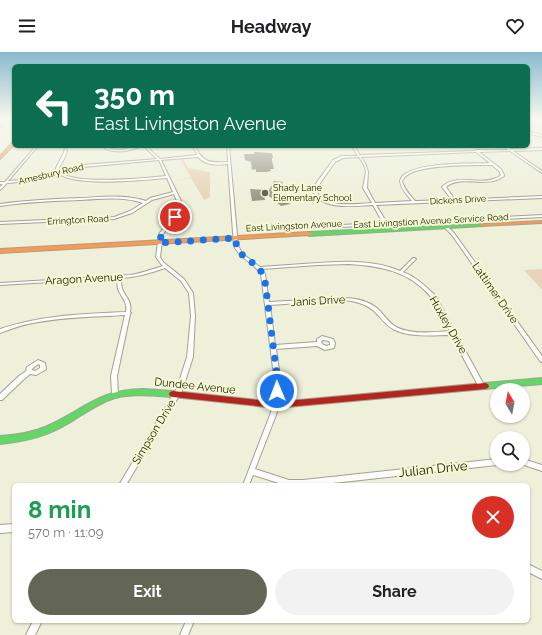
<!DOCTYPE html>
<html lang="en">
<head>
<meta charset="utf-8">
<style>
	body { margin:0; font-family:Raleway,sans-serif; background:#f2f2f2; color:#202124; height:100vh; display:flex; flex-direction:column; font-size:15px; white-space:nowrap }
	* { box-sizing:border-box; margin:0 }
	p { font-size:13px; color:#757577 }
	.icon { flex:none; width:22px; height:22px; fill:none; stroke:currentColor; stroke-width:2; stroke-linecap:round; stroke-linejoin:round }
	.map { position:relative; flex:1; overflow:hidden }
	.side { position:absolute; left:12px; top:431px; width:518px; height:140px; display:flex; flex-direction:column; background:#fff; border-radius:6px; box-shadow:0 1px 3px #0004 }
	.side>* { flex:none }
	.guide { position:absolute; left:12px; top:12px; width:518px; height:84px; border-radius:6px; box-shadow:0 1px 3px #0004; background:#0b6e4f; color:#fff; overflow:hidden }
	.needle { width:26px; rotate:350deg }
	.controls { position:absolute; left:490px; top:331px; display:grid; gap:8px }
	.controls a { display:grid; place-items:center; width:40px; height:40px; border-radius:50%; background:#fff; box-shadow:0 1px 3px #0004; font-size:20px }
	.pin { position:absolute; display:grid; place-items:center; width:34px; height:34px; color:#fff; margin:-17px; border:2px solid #fff; border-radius:50%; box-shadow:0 1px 4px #0007 }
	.me { position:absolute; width:44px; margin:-22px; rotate:359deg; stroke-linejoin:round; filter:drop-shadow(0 0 3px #0008) }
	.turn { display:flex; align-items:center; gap:14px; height:84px; padding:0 16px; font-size:18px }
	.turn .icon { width:52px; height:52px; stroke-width:2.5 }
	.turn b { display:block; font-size:28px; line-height:34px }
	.round { display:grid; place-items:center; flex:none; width:42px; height:42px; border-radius:21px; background:#f2f2f2 }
	.summary { display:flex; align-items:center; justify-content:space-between; height:68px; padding:0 16px }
	h1 { font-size:24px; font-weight:700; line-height:30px; color:#1e9e55 }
	.primary-button { display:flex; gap:8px; margin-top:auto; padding:8px 16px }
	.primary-button a { flex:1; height:46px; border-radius:24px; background:#646655; color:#fff; font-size:16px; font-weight:700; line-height:46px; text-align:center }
	.primary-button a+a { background:#f2f2f2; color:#202124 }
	header { display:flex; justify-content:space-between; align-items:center; height:52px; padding:0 16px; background:#fff; font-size:18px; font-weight:700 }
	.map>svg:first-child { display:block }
</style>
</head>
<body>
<header><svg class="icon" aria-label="menu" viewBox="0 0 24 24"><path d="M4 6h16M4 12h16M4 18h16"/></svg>Headway<svg class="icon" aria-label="heart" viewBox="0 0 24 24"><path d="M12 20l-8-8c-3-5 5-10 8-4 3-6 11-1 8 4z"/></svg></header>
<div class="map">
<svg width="542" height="583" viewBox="0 0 542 583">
	<rect width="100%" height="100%" fill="#eef0da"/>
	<path fill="#e8d4b9" d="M180 107H183L188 116 210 120V145L204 148 191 126 174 129 191 125Z
		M542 217V238L524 218Z"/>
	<path fill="#9a9989" d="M254 100 272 101 273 106H272V109L274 117H270L271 119 267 120H256V117L252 118 251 110 245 108 244 102H254Z
		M274 129 283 130 279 138 280 144 290 152 281 154 264 140 265 148 252 149 250 137 269 138Z"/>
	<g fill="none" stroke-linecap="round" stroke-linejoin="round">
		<defs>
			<path id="street" d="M6 67H14V69H6L0 75V73L3 69 0 70V68Z
				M528 70 533 74V79H531V74L528 72Z
				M529 80 542 83V85L528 81Z
				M36 94H38L8 129 32 127 57 120 56 119V116L64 100 65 97 63 94H65C70 101 62 109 59 116L58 119 60 120 83 113 157 107 144 94H146L160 107 197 103 193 94H195C203 111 210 111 228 110L227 94H229L238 194 243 202 260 215C274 214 288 213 303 212 334 210 370 206 400 219L413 206H414L416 207 403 220C416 225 425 234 435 243L484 333 485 335 484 337H480L451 283C433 283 410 286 393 277 386 273 382 267 377 262 368 252 356 249 343 248L270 253 275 293 317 290V287L322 284 333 287 335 291 334 296 325 298 317 294 276 297 280 324 279 353 276 363 255 417 289 428H303L497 407V412H499L497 413 315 433H285L253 423 249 433H243L270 363 273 353 274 324 261 222C253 210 241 208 234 194L228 112C217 113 206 114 198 105L161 108 181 149 180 161 163 182 160 205 163 210 184 227 193 241 195 264 193 305 182 339 126 433H119L177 336 187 305 191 264 189 241 181 229 165 216C151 221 137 225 122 226 121 230 121 235 123 239 127 246 132 251 130 260L131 261 130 262 117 324 118 342 117 344H113L112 342 111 324 125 263C94 265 63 265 33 271 21 273 11 277 0 281V277C42 263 82 262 126 260 128 250 121 245 118 237 117 233 117 230 118 226L0 233V231L118 224C122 223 127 223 131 223 142 221 152 217 163 214L161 212 156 205 159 182 176 161 177 149 174 142 152 148 132 161 114 167 0 172V170L114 165 130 159 143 151C122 144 101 147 80 148 53 149 26 150 0 154V152C27 148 54 147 81 146 103 145 124 142 146 149L150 146 173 140 167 126C143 128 78 135 59 122L32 129 7 131 0 138V135L3 132H0V130H5ZM159 108 166 124C144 126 79 133 61 121L83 115ZM349 212C380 214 409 219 430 244 433 247 435 251 436 255 441 263 445 271 450 279 433 280 412 283 396 275 389 271 384 263 378 257 369 249 355 246 343 246L269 250 265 222 262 217 318 213ZM323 288 329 289 330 291V293L326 294 322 292 321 289Z
				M102 94C108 95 112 98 118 98 126 98 134 94 142 94 130 99 113 103 102 94Z
				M352 94H354L360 103 475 99 476 98H508L503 94H506L511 97 542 96V98L513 99 542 119V121L510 99 479 100 501 117 504 123V124C502 125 501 126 499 127 482 135 460 123 446 135L455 148 542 144V146L376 153 387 171 542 163V165L388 173 391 178 389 179H388L384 173 318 176 317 175 319 174 383 171 373 153C356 154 318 159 312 137L333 108 342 104H358ZM476 100 490 111C469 112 423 110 405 122 403 123 401 126 400 129 401 137 407 143 412 149L375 151 367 136 368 120 366 113 361 105ZM359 105 364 113 366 120 363 136 372 151C356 152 321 157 316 137L335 110 343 106ZM492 113 499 119 501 123C501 123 497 126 496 126 479 134 459 121 443 134L442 135 452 148 415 149C410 143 404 137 402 129 404 127 404 125 406 124 419 112 474 113 492 113Z
				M445 174H447L454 181 542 304V310L540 309 452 183 445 176Z
				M38 308 45 311 46 317 45 318 36 323 30 322 23 328 2 348H0V342L19 324 26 319 27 315ZM38 312 40 313V316L35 319 32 318V317Z
				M523 407 542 413V419L521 412H523Z
				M14 472V480L0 481V473Z
				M528 512 542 519V527L528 520Z
				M33 569H42L35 583H26Z
				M186 569H194L188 583H180Z"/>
			<path id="fast" d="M482 172H484V174L309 184 306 182 309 180Z
				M542 326V332L485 337 482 336 481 334 482 332 485 331Z
				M143 337 173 339 176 340 177 342 176 344 173 345C154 344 134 341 115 346 98 351 84 362 69 371 48 384 25 390 0 392V384C15 383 31 381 45 375 82 359 99 337 143 337Z"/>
			<path id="slow" d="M13 90H14V93L0 107V104Z
				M542 169V171L482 174 480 173 482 172Z
				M309 180 312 182 311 183 0 201V197Z"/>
			<path id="jam" d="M485 331 488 332 489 334 488 336 485 337 276 356 173 345 170 344 169 342 170 340 173 339 276 350Z"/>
		</defs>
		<use href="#street" stroke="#a1a292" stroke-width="2"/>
		<use href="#fast" stroke="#a1a292" stroke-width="2"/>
		<use href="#slow" stroke="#a1a292" stroke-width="2"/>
		<use href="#jam" stroke="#a1a292" stroke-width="2"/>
		<use href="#street" fill="#fcfdf9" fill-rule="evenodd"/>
		<use href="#fast" fill="#63d668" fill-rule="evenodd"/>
		<use href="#slow" fill="#ff974d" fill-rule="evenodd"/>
		<use href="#jam" fill="#b3261e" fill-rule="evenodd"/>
	</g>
	<linearGradient id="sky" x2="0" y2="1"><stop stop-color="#89bace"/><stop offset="0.45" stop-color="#f7f8ee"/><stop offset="1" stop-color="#f7f8ee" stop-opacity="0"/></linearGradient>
	<rect width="542" height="148" fill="url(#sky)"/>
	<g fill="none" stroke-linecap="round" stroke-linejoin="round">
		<path stroke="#1a73e8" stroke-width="7" stroke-dasharray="0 12.6" d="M175 165 163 178 159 191 235 186C239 213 258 204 265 229L277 324V339"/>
	</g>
	<circle fill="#646655" stroke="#f6f8d2" stroke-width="1.5" cx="265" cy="141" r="4"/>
	<g text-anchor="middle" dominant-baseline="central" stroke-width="4" stroke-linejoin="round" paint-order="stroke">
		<g font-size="9" fill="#1a1b0d" stroke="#f6f8d2">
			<text transform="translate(51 122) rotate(-13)">Amesbury Road</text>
			<text transform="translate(458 148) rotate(-3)">Dickens Drive</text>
			<text transform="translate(78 168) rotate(-3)">Errington Road</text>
			<text transform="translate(431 169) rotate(-3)">East Livingstion Avenue Service Road</text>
			<text transform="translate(294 174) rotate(-3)">East Livingston Avenue</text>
		</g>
		<g font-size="9" fill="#1a1b0d" stroke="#f6f8d2" text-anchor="start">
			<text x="273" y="136">Shady Lane<tspan x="273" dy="10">Elementary School</tspan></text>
		</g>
		<g font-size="11" fill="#1a1b0d" stroke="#f6f8d2">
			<text transform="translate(84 227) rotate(-3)">Aragon Avenue</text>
			<text transform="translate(495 241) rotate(55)">Lattimer Drive</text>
			<text transform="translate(318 249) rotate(-3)">Janis Drive</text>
			<text transform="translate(448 273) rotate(60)">Huxley Drive</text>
			<text transform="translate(195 334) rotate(6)">Dundee Avenue</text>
			<text transform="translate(154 380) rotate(-59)">Simpson Drive</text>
		</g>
		<g font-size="13" fill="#1a1b0d" stroke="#f6f8d2">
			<text transform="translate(433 417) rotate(-6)">Julian Drive</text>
		</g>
	</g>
</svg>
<div class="controls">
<a><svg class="needle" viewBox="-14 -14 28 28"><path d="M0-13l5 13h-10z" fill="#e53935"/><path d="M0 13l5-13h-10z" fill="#757577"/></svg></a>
<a><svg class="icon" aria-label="search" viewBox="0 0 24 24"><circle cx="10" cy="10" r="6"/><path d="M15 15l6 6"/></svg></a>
</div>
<div class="pin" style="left:175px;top:165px;background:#d93025"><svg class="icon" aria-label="arrive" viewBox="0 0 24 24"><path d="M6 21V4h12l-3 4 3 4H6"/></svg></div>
<svg class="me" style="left:277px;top:339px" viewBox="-20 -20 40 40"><circle r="17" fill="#1a73e8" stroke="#fff" stroke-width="3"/><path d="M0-11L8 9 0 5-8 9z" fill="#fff"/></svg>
<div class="guide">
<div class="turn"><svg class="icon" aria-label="left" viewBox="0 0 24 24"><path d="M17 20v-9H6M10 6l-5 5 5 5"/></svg><div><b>350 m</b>East Livingston Avenue</div></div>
</div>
<section class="side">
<div class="summary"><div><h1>8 min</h1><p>570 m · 11:09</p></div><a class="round" style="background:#d93025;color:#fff"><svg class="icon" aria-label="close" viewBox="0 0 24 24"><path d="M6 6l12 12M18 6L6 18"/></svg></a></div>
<div class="primary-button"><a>Exit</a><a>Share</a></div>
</section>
</div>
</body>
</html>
